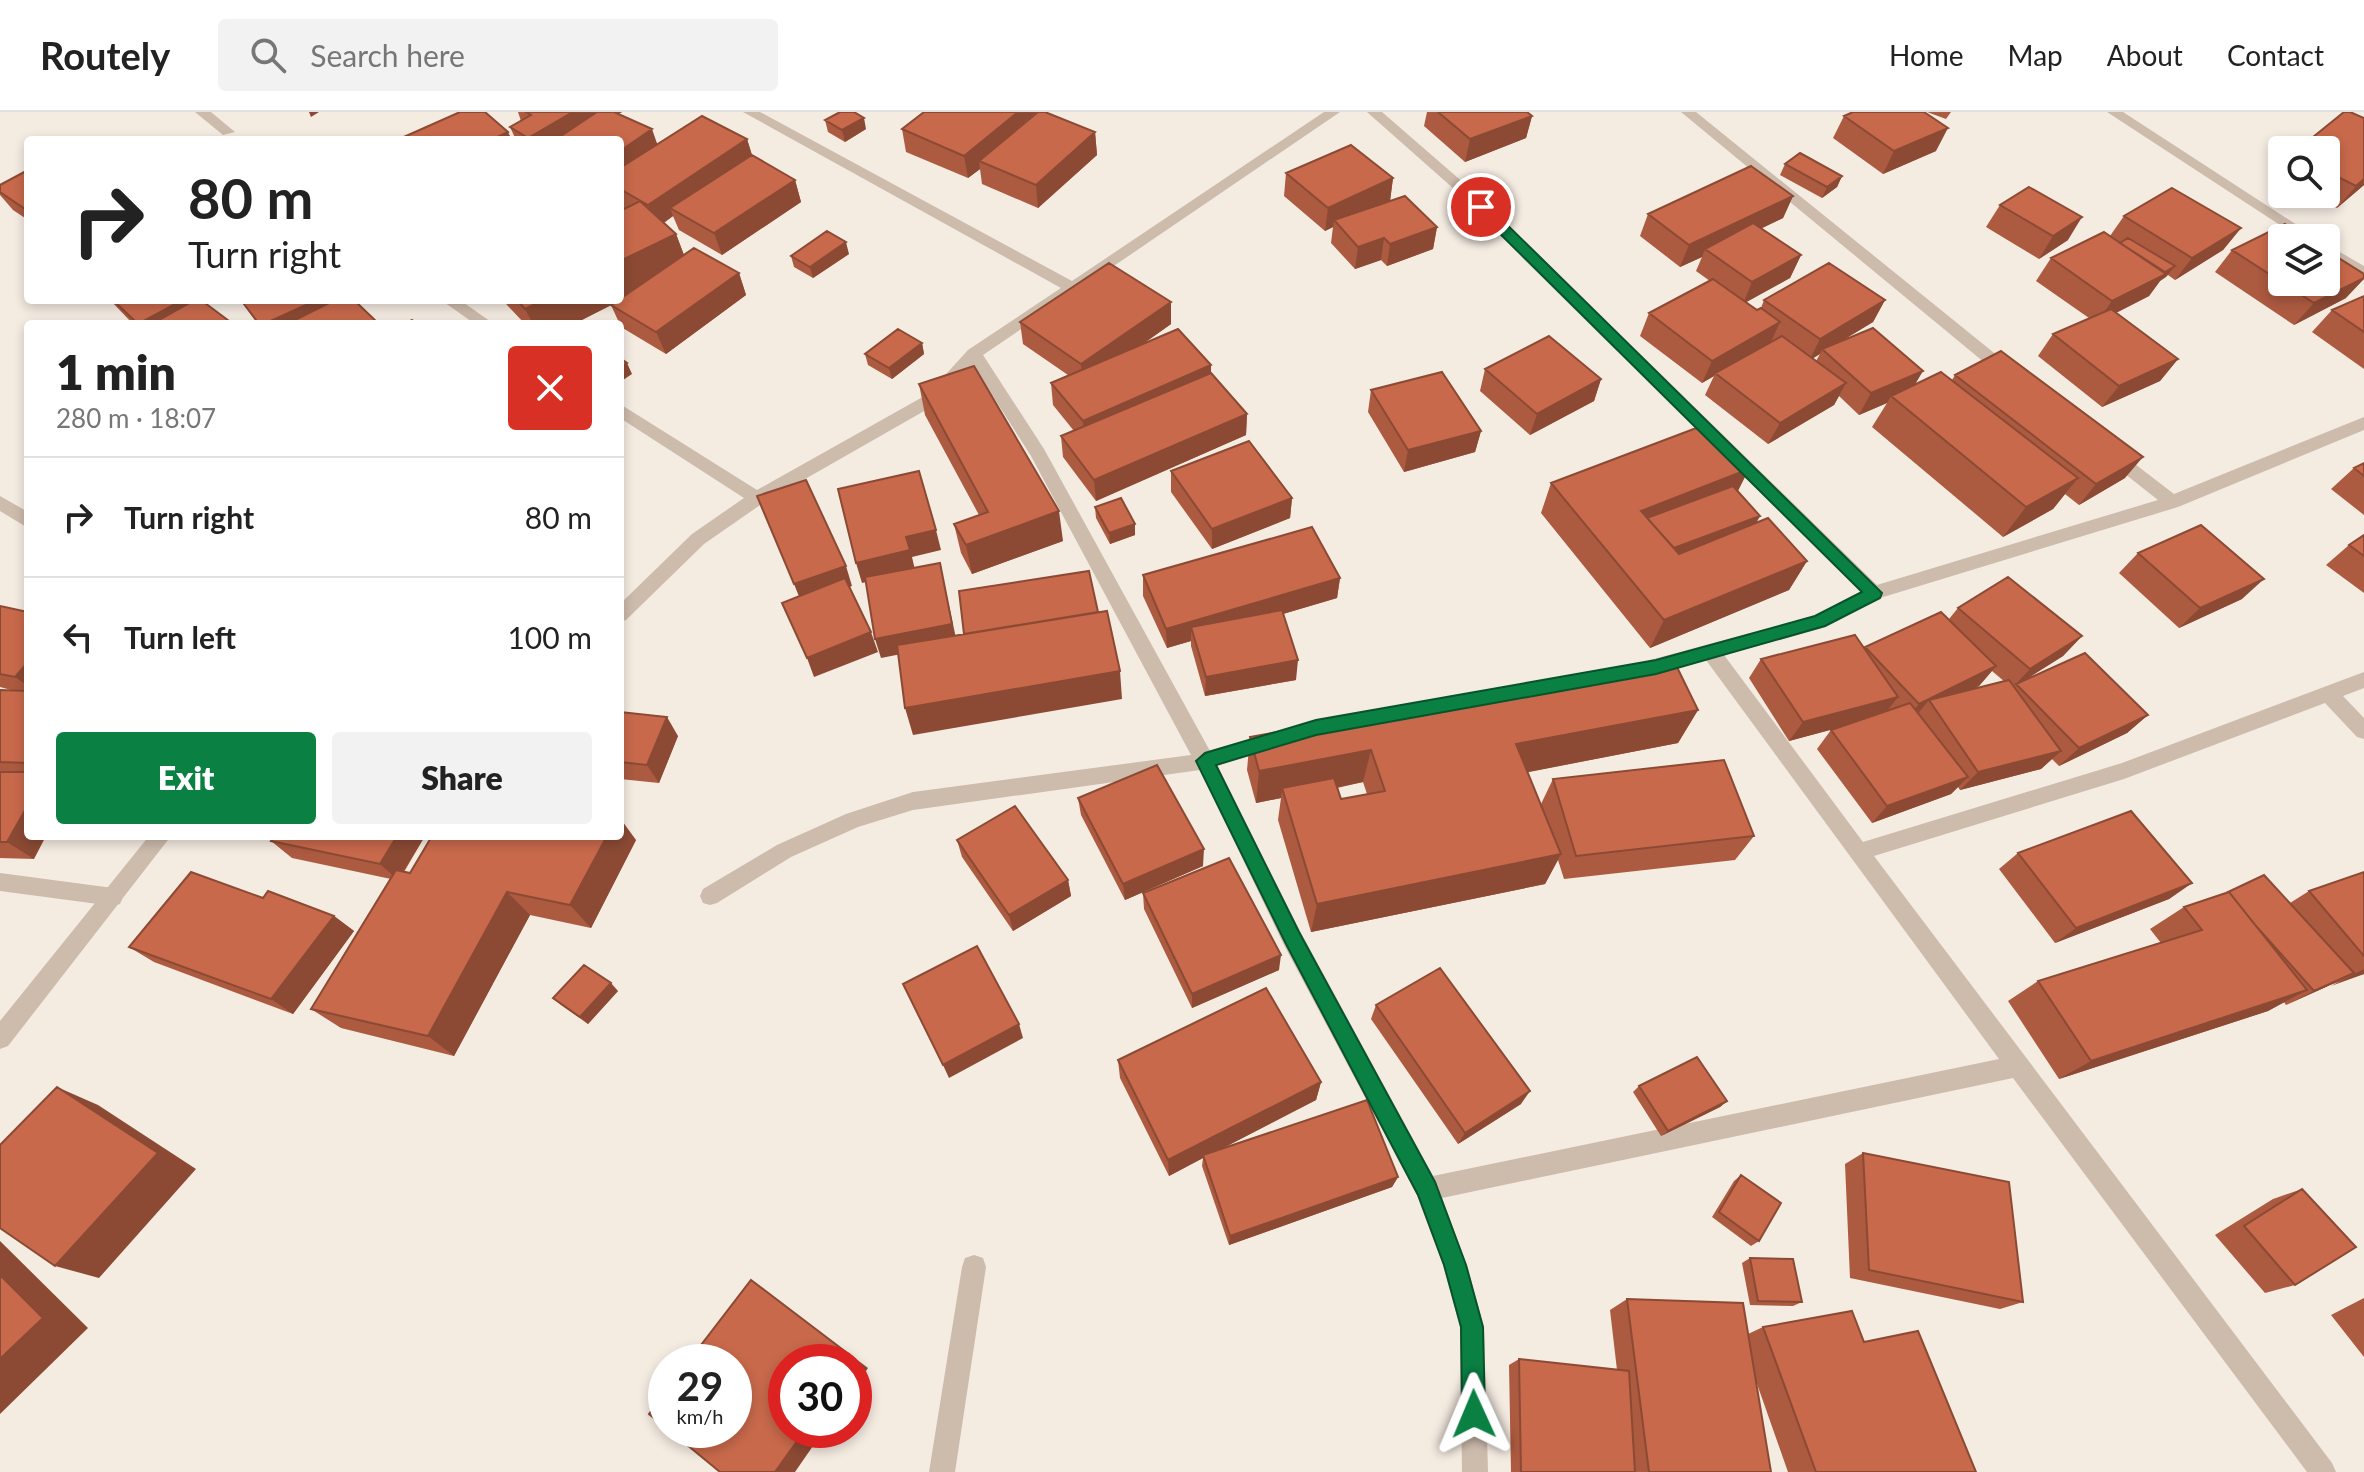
<!DOCTYPE html>
<html lang="en">
<head>
<meta charset="utf-8">
<style>
	body { margin:0; font-family:Lato,sans-serif; background:#f2f2f2; color:#222; height:100vh; display:flex; flex-direction:column; font-size:30px; white-space:nowrap }
	* { box-sizing:border-box; margin:0 }
	p { font-size:26px; color:#767676 }
	.icon { flex:none; width:44px; height:44px; fill:none; stroke:currentColor; stroke-width:2; stroke-linecap:round; stroke-linejoin:round }
	.map { position:relative; flex:1; overflow:hidden }
	.panel { position:absolute; left:24px; top:208px; width:600px; height:520px; display:flex; flex-direction:column; background:#fff; border-radius:8px; box-shadow:0 4px 12px #0003 }
	.panel>* { flex:none }
	.banner { position:absolute; left:24px; top:24px; width:600px; height:168px; border-radius:8px; box-shadow:0 4px 12px #0003; background:#fff; color:#222; overflow:hidden }
	.buttons { position:absolute; left:2268px; top:24px; display:grid; gap:16px }
	.buttons a { display:grid; place-items:center; width:72px; height:72px; border-radius:8px; background:#fff; box-shadow:0 4px 12px #0003; font-size:40px }
	.speed { position:absolute; left:648px; top:1232px; display:flex; gap:16px; font-size:40px; font-weight:700; text-align:center }
	.speed>* { display:grid; place-content:center; width:104px; height:104px; border-radius:50%; background:#fff; box-shadow:0 4px 12px #0003; line-height:1 }
	.speed small { font-size:20px; font-weight:400 }
	.speed .limit { border:12px solid #d22; background:#fff; color:#111 }
	.pin { position:absolute; display:grid; place-items:center; width:68px; height:68px; color:#fff; margin:-34px; border:4px solid #fff; border-radius:50%; box-shadow:0 2px 8px #0007 }
	.me { position:absolute; width:88px; margin:-44px; rotate:359deg; stroke-linejoin:round; filter:drop-shadow(0 0 6px #0008) }
	.turn { display:flex; align-items:center; gap:28px; height:168px; padding:0 32px; font-size:36px }
	.turn .icon { width:104px; height:104px; stroke-width:2.5 }
	.turn b { display:block; font-size:56px; line-height:68px }
	.round { display:grid; place-items:center; flex:none; width:84px; height:84px; border-radius:8px; background:#f2f2f2 }
	.overview { display:flex; align-items:center; justify-content:space-between; height:136px; padding:0 32px }
	h1 { font-size:48px; font-weight:800; line-height:60px }
	.button { display:flex; gap:16px; margin-top:auto; padding:16px 32px }
	.button a { flex:1; height:92px; border-radius:8px; background:#0b8043; color:#fff; font-size:32px; font-weight:800; line-height:92px; text-align:center }
	.button a+a { background:#f2f2f2; color:#222 }
	ul { padding:0; list-style:none }
	li { display:flex; align-items:center; gap:24px; height:120px; padding:0 32px; border-top:2px solid #e0e0e0 }
	li div { flex:1 }
	li b { display:block; font-size:30px }
	li em { font-style:normal }
	header { display:flex; align-items:center; gap:48px; box-sizing:border-box; height:112px; padding:0 40px; background:#fff; border-bottom:2px solid #e0e0e0 }
	header strong { font-size:38px }
	nav { display:flex; gap:44px; margin-inline-start:auto; font-size:28px }
	.search { width:560px; height:72px; background:#f2f2f2; display:flex; align-items:center; gap:20px; box-sizing:border-box; padding:0 28px; border-radius:8px; color:#767676; font-size:30px }
	.map>svg:first-child { display:block }
</style>
</head>
<body>
<header>
<strong>Routely</strong>
<div class="search"><svg class="icon" aria-label="search" viewBox="0 0 24 24"><circle cx="10" cy="10" r="6"/><path d="M15 15l6 6"/></svg>Search here</div>
<nav><a>Home</a><a>Map</a><a>About</a><a>Contact</a></nav>
</header>
<div class="map">
<svg width="2364" height="1360" viewBox="0 0 2364 1360">
	<rect width="100%" height="100%" fill="#f4ebe1"/>
	<g fill="none" stroke-linecap="round" stroke-linejoin="round">
		<path fill="#cdbbac" fill-rule="evenodd" d="M0 761 113 776 120 778 123 785 120 792 113 794 0 779Z"/>
		<path fill="#cdbbac" fill-rule="evenodd" d="M195 0H211L235 20 223 23Z
			M743 0H760L1072 169 1324 0H1340L983 243 1044 337 1210 639 1273 620 1280 622 1283 628 1280 634 1217 654 1300 819 1433 1064 1999 947 1706 548 1650 564 1643 561 1641 556 1643 551 1650 548 1814 504 1861 479 1463 85 1367 0H1382L1473 79 1877 473 2158 388 2106 347 2104 343 2106 339H2118L2174 382 2364 305V318L2178 395 1880 486 1826 515 1724 543 1863 730 2122 651 2364 560V576L2343 584 2364 606V627L2357 625 2325 591 2124 667 1874 744 2332 1351 2336 1360H2307L2013 966 1442 1086 1467 1153 1484 1215 1488 1360H1462L1460 1215 1443 1153 1417 1083 1284 833 1200 658 913 698 858 715 791 745 717 791 710 793 703 791 700 784 703 777 777 733 846 702 913 680 1191 643 1031 344 973 253 940 290 763 391 704 432 626 508 620 510V492L692 422 744 386 620 306V292L757 378 928 282 968 238 1061 176Z
			M1681 0H1696L2014 257V265H2002Z
			M2107 0H2123L2317 126H2300Z
			M2326 132 2364 154V166L2326 144Z
			M441 188H460L494 212H475Z
			M0 384 28 400V416L0 399Z
			M149 724H171L8 934 0 937V909Z
			M974 1143 983 1146 986 1155 955 1360H929L962 1155 965 1146Z"/>
	</g>
	<path fill="#ac5a40" fill-rule="evenodd" d="M518 0H622L618 2 658 32 747 27 752 43 795 68 801 90 722 143 679 118 673 104 664 111 676 122 684 143 739 161 746 183 666 242 621 215 611 193 574 212H525L507 193 504 188H620L624 97 620 95V28H516L510 15 521 9Z
		M1427 0H1527L1532 4 1526 26 1465 50 1424 14Z
		M1927 0H1951L1946 7Z
		M1844 4 1936 39 1883 62 1833 26Z
		M2364 6V73L2337 96 2308 82H2326V38Z
		M825 8 866 17 845 30 828 20Z
		M902 17 1095 20 1097 43 1038 96 982 72 980 57 968 66 906 40Z
		M1785 52 1842 64 1837 75 1822 86 1780 63Z
		M2282 54V69L2273 65Z
		M28 58V108L13 98 0 83V73Z
		M1286 61 1393 66 1390 89 1437 115 1433 137 1387 154 1381 148 1355 157 1331 131 1333 115 1325 119 1284 84Z
		M1793 84 1783 106 1761 116 1801 143 1790 166 1746 190 1757 198 1761 196 1764 188H1885L1873 210 1840 230 1915 272 1952 268 1955 263 2125 366 2079 393 2065 382 2053 397 2003 425 1872 315 1887 291 1859 303 1839 284 1834 293 1768 332 1705 283 1714 264 1702 271 1640 224 1649 201 1710 169 1696 159 1702 145 1680 155 1640 124 1648 102ZM1820 242 1816 249 1812 246Z
		M2000 93 2068 128 2039 147 1986 115Z
		M2124 104 2241 116 2223 138 2175 168 2168 163 2160 169 2149 184 2116 201 2178 247 2160 269 2102 295 2038 244 2053 222 2089 206 2036 169 2051 146 2110 124Z
		M2232 138 2346 186 2294 213 2215 160Z
		M849 142 813 166 794 155 791 144Z
		M2364 184V257L2312 220 2332 198Z
		M110 188H201L233 212H133Z
		M1171 190V212L1143 232 1211 253V261L1247 302 1246 323 1096 389 1063 345 1061 324 1074 319 1053 293 1051 271 1068 263 1023 232 1020 210Z
		M922 231 924 242 892 267 868 253 865 242Z
		M1485 257 1601 267 1594 289 1530 323 1480 279Z
		M919 272 1063 429 972 462 961 441 954 412 979 403 925 303Z
		M1371 278 1481 319 1475 340 1404 360 1368 300Z
		M2364 351V403L2331 377 2354 356Z
		M1171 359 1292 386 1290 406 1212 437 1171 380Z
		M1551 371 1738 379 1756 411 1807 449 1789 478 1650 536 1541 401Z
		M1095 395 1135 412V423L1110 432 1096 406Z
		M2364 423V481L2326 453 2349 433Z
		M2138 441 2242 487 2179 516 2119 461Z
		M1143 463 1340 466 1337 486 1283 502 1296 568 1205 584 1191 534V529L1167 536 1143 484Z
		M0 494 28 500V724L34 747 0 746V578L15 579 0 575Z
		M1958 496 2082 524 2063 544 2023 569 2148 603 2127 621 2059 654 2052 647 2041 657 1960 678 1958 675 1951 682 1872 711 1817 637 1831 618 1840 615 1789 629 1749 566 1761 547 1864 537 1949 507ZM1992 559 2005 570 1970 578 1979 574Z
		M1698 598 1678 631 1527 660 1543 699 1541 692 1553 667 1754 724 1735 748 1564 767 1558 748 1545 772 1311 820 1278 708 1281 686 1256 691 1247 658 1250 625ZM1363 670 1367 682 1341 687 1337 676Z
		M620 600 678 624 659 671 620 667Z
		M1078 686 1203 754 1125 788 1081 703Z
		M275 724H425L404 760 410 761 636 728 591 816 530 803 454 944 341 916 311 897 391 767 292 746 271 729Z
		M957 728 1068 768 1071 784 1013 819 962 745Z
		M2018 741 2192 771 2169 787 2055 831 1999 757Z
		M2364 760V862L2330 873 2286 893 2284 890 2268 899 2059 967 2008 889 2038 869 2161 831 2150 817 2184 795 2290 791 2309 779Z
		M1143 781 1279 858 1192 896 1144 797Z
		M263 786 334 804 354 819 293 902 154 850 129 835Z
		M618 879 588 912 561 893 553 886Z
		M1376 893 1521 992 1458 1032 1371 907Z
		M1118 948 1321 970 1316 988 1219 1038 1398 1065 1392 1075 1229 1133 1202 1054 1203 1046 1169 1064 1120 966Z
		M1639 974 1727 989 1720 995 1661 1024 1633 980Z
		M1863 1041 2023 1190 2000 1197 1850 1166 1845 1052Z
		M1741 1063 1759 1129 1751 1134 1712 1105 1734 1069Z
		M2302 1077 2295 1173 2265 1181 2215 1123 2273 1087Z
		M1750 1146 1802 1190 1793 1194 1750 1193 1742 1151Z
		M2364 1186V1245L2331 1203Z
		M1627 1187 1748 1222 1763 1215 1864 1230 1976 1360H1788L1756 1269 1771 1360H1511L1509 1253 1519 1247 1617 1258 1610 1198Z"/>
	<path fill="#8c4a34" d="M309 0H319L311 5Z
		M573 0H622L574 28H529L528 26Z
		M1018 0H1037L979 49 980 57 968 66 964 44Z
		M1532 4 1526 26 1465 50 1470 27Z
		M864 6 866 17 845 30 842 18Z
		M1948 16 1936 39 1883 62 1894 39Z
		M652 17 660 40 620 68V39Z
		M508 20 512 28H491Z
		M1095 20 1097 43 1038 96 1036 73Z
		M747 27 754 50 670 96 673 104 657 115 648 93Z
		M1842 64 1837 75 1822 86 1827 75Z
		M1393 66 1390 89 1334 108 1333 115 1325 119 1328 96Z
		M2364 67V73L2337 96 2356 74Z
		M795 68 801 90 722 143 714 121Z
		M1793 84 1783 106 1711 141 1705 137 1702 145 1680 155 1689 133Z
		M2082 105 2068 128 2039 147 2053 124Z
		M1437 115 1433 137 1387 154 1390 132Z
		M2241 116 2223 138 2175 168 2192 146Z
		M676 122 688 154 574 212H533L525 197 543 188H620V149Z
		M1384 126 1381 148 1355 157 1358 135Z
		M846 130 849 142 813 166 810 155Z
		M1801 143 1790 166 1743 192 1752 170Z
		M2175 154 2166 165 2160 169 2149 184 2096 211 2112 189 2163 163 2165 160Z
		M739 161 746 183 666 242 656 220Z
		M2364 166V167L2346 186 2294 213 2314 191Z
		M183 188H199L197 212H138Z
		M317 188H345L328 212H264Z
		M1885 188 1873 210 1825 239 1822 237 1820 242 1809 249 1820 227Z
		M1171 190V212L1083 274 1081 252Z
		M1780 210 1770 232 1715 261 1714 264 1702 271 1712 249Z
		M922 231 924 242 892 267 889 256Z
		M2178 247 2160 269 2102 295 2119 274Z
		M627 251 632 262 620 270V255Z
		M1211 253V275L1084 331 1083 309Z
		M1923 259 1910 281 1891 284 1887 291 1859 303 1871 281Z
		M1601 267 1594 289 1530 323 1537 302Z
		M1846 271 1834 293 1768 332 1780 311Z
		M1247 302 1246 323 1096 389 1094 368Z
		M1481 319 1475 340 1404 360 1408 338Z
		M2143 345 2125 366 2079 393 2096 372Z
		M1749 357 1734 387 1653 419 1641 399Z
		M2078 366 2053 397 2003 425 2026 395Z
		M1292 386 1290 406 1212 437V417Z
		M1059 399 1063 429 972 462 966 433Z
		M1760 404 1749 425 1659 459 1668 438Z
		M1135 412V423L1110 432 1109 421Z
		M936 418 941 438 912 445 915 458 862 471 856 451 906 425Z
		M1807 449 1789 478 1650 536 1664 508Z
		M940 451 957 531 881 546 875 527Z
		M846 454 852 474 802 492 794 472Z
		M1340 466 1337 486 1195 528 1191 515V529L1167 536 1166 517Z
		M2264 467 2242 487 2179 516 2200 496Z
		M871 520 878 540 814 565 807 546Z
		M2082 524 2063 544 2017 573 2016 572 2012 576 2030 557Z
		M1298 548 1296 568 1205 584 1206 565Z
		M28 550V574L15 565Z
		M1996 554 1979 574 1934 596 1929 588 1915 605 1903 611 1919 592Z
		M1120 559 1122 587 913 623 905 596Z
		M1898 585 1883 604 1789 629 1803 610Z
		M1698 598 1678 631 1503 665 1516 632Z
		M2148 603 2127 621 2059 654 2079 636Z
		M667 605 678 624 659 671 647 653Z
		M1371 638 1363 670 1285 686 1282 676 1281 686 1256 691 1259 659Z
		M2061 639 2041 657 1960 678 1978 660Z
		M1968 665 1951 682 1872 711 1887 694Z
		M28 693V724H46L34 747 7 730Z
		M620 706 636 728 591 816 570 793 607 724H620Z
		M397 724H425L398 768 380 752Z
		M1204 737 1203 754 1125 788 1123 772Z
		M1561 742 1545 772 1311 820 1317 792Z
		M1068 768 1071 784 1013 819 1009 803Z
		M2192 771 2169 787 2055 831 2076 816Z
		M507 780 530 803 454 944 428 924Z
		M334 804 354 819 293 902 271 887Z
		M1281 843 1279 858 1192 896V882Z
		M2364 857V862L2331 874Z
		M2354 861 2326 875 2286 893 2314 879Z
		M611 871 618 879 588 912 580 905Z
		M2307 878 2268 899 2059 967 2091 949Z
		M1019 912 1023 926 949 966 943 953Z
		M1321 970 1316 988 1204 1046 1203 1043V1046L1169 1064 1168 1048Z
		M57 975 98 993 196 1057 99 1166 55 1154Z
		M1530 979 1521 992 1458 1032 1465 1021Z
		M1727 989 1720 995 1661 1024 1668 1019Z
		M1398 1065 1392 1075 1229 1133 1230 1124Z
		M0 1129 88 1216 0 1302Z
		M751 1168 868 1256 854 1276V1250Z
		M805 1318H824L795 1360H775Z"/>
	<path fill="#c8694b" stroke="#8c4a34" stroke-width="2" d="M460 0H485L508 20 491 28H397Z
		M526 0H573L528 26 510 15 531 3Z
		M597 0H614L652 17 620 39V28H555Z
		M840 0H854L864 6 842 18 825 8Z
		M924 0H1018L964 44 902 17Z
		M1038 0H1045L1095 20 1036 73 979 49Z
		M1438 0H1527L1532 4 1470 27Z
		M1853 0H1924L1948 16 1894 39 1844 4Z
		M2344 0H2350L2364 6V67L2356 74 2326 59V38H2297Z
		M702 4 747 27 648 93 620 77V56Z
		M1351 33 1393 66 1328 96 1286 61Z
		M1800 41 1842 64 1827 75 1785 52Z
		M752 43 795 68 714 121 670 96Z
		M1751 54 1793 84 1689 133 1648 102Z
		M28 58V99L0 80V73Z
		M2029 75 2082 105 2053 124 2000 93Z
		M2172 76 2241 116 2192 146 2124 104Z
		M1405 84 1437 115 1390 132 1384 126 1358 135 1334 108Z
		M640 89 676 122 620 149V99Z
		M1753 111 1801 143 1752 170 1705 137Z
		M2285 112 2307 126H2282V170H2326V138L2364 162V166L2314 191 2232 138Z
		M827 119 846 130 810 155 791 144Z
		M2104 120 2166 162 2112 189 2051 146Z
		M2128 126 2175 154 2165 160 2120 131Z
		M694 136 739 161 656 220 611 193 620 188V187Z
		M1109 151 1171 190 1081 252 1020 210Z
		M1829 151 1885 188 1820 227 1764 188Z
		M1713 167 1757 198 1761 196 1780 210 1712 249 1649 201Z
		M2364 184V220L2332 198Z
		M113 188H183L138 212Z
		M195 188H201L233 212H152Z
		M241 188H317L264 212H259Z
		M335 188H354L379 212H287Z
		M517 188H543L525 197Z
		M2111 197 2178 247 2119 274 2053 222Z
		M412 208 417 212H405Z
		M1873 216 1923 259 1871 281 1822 237Z
		M898 217 922 231 889 256 865 242Z
		M1178 217 1211 253 1083 309 1051 271Z
		M1549 224 1601 267 1537 302 1485 257Z
		M1782 224 1846 271 1780 311 1715 261Z
		M2001 239 2143 345 2096 372 1955 263Z
		M620 246 627 251 620 255Z
		M974 254 1059 399 966 433 954 412 988 400 919 272Z
		M1442 260 1481 319 1408 338 1371 278Z
		M1941 260 2078 366 2026 395 1891 284Z
		M1211 261 1247 302 1094 368 1061 324Z
		M1707 312 1749 357 1641 399 1679 442 1768 406 1807 449 1664 508 1551 371Z
		M1249 329 1292 386 1212 417 1171 359Z
		M2364 351V364L2354 356Z
		M919 359 936 418 906 425 910 438 856 451 838 377Z
		M806 368 846 454 794 472 757 384Z
		M1733 374 1760 404 1674 436 1647 406Z
		M1121 386 1135 412 1109 421 1095 395Z
		M2201 413 2264 467 2200 496 2138 441Z
		M1312 415 1340 466 1166 517 1143 463Z
		M2364 423V444L2349 433Z
		M940 451 952 512 875 527 865 465Z
		M1089 459 1098 500 964 522 959 479Z
		M2008 465 2082 524 2030 557 1958 496Z
		M845 466 871 520 807 546 782 491Z
		M0 494 28 500V550L15 565 0 562Z
		M1282 498 1298 548 1206 565 1191 515Z
		M1107 499 1120 559 905 596 897 533Z
		M1941 500 1996 554 1919 592 1865 535Z
		M1855 523 1898 585 1803 610 1761 547Z
		M2085 541 2148 603 2079 636 2016 572Z
		M1673 547 1698 598 1516 632 1561 742 1317 792 1282 676 1334 666 1341 687 1385 679 1371 638 1259 659 1250 625Z
		M2009 568 2061 639 1978 660 1929 588Z
		M0 578 28 579V651L0 650Z
		M1910 591 1968 665 1887 694 1831 618Z
		M620 600 667 605 647 653 620 650Z
		M1724 648 1754 724 1576 744 1553 667Z
		M1157 653 1204 737 1123 772 1078 686Z
		M0 660H28V693L7 730H0Z
		M1015 694 1068 768 1009 803 957 728Z
		M2131 699 2192 771 2076 816 2018 741Z
		M275 724H397L380 752 271 729Z
		M432 724H607L570 793 507 780 428 924 311 897 396 758 410 761Z
		M1229 746 1281 843 1192 882 1143 781Z
		M191 760 263 786 268 779 334 804 271 887 129 835Z
		M2364 760V844L2309 779Z
		M2264 763 2354 861 2314 879 2256 814 2229 780 2226 781Z
		M2229 780 2307 878 2091 949 2038 869 2202 818 2184 795Z
		M977 834 1019 912 943 953 903 872Z
		M584 853 611 871 580 905 553 886Z
		M1440 856 1530 979 1465 1021 1376 893Z
		M1266 876 1321 970 1168 1048 1118 948Z
		M1697 945 1727 989 1668 1019 1639 974Z
		M57 975 158 1041 55 1154 0 1116V1033Z
		M1367 988 1398 1065 1230 1124 1203 1043Z
		M1863 1041 2009 1070 2023 1190 1869 1158Z
		M1741 1063 1781 1091 1759 1129 1719 1100Z
		M2302 1077 2356 1135 2295 1173 2244 1114Z
		M1750 1146 1793 1147 1802 1190 1758 1189Z
		M0 1163 43 1206 0 1247Z
		M751 1168 855 1247 853 1250H786V1318H805L775 1360H720L669 1318H734V1250H688Z
		M1627 1187 1743 1191 1771 1360H1649Z
		M1852 1199 1864 1230 1918 1219 1976 1360H1816L1763 1215Z
		M1519 1247 1629 1259 1635 1360H1521Z
		M666 1279V1316L649 1302Z"/>
	<path fill="#0b8043" stroke="#07532c" stroke-width="2" d="M1481 90 1486 92 1882 481 1880 486 1825 514 1656 562 1316 623 1216 653 1299 820 1435 1070 1466 1153 1483 1215 1485 1302 1482 1310 1474 1314 1465 1310 1462 1302 1461 1215 1444 1153 1418 1083 1286 832 1196 649 1205 641 1316 608 1656 548 1815 504 1862 480 1476 98 1474 95Z"/>
</svg>
<div class="buttons">
<a><svg class="icon" aria-label="search" viewBox="0 0 24 24"><circle cx="10" cy="10" r="6"/><path d="M15 15l6 6"/></svg></a>
<a><svg class="icon" aria-label="layers" viewBox="0 0 24 24"><path d="M12 4l9 5-9 5-9-5zM3 14l9 5 9-5"/></svg></a>
</div>
<div class="speed"><div>29<small>km/h</small></div><div class="limit">30</div></div>
<div class="pin" style="left:1481px;top:95px;background:#d93025"><svg class="icon" aria-label="arrive" viewBox="0 0 24 24"><path d="M6 21V4h12l-3 4 3 4H6"/></svg></div>
<svg class="me" style="left:1474px;top:1302px" viewBox="-20 -20 40 40"><path d="M0-17L14 15 0 8-14 15z" fill="#0b8043" stroke="#fff" stroke-width="4"/></svg>
<div class="banner">
<div class="turn"><svg class="icon" aria-label="right" viewBox="0 0 24 24"><path d="M7 20v-9h11M14 6l5 5-5 5"/></svg><div><b>80 m</b>Turn right</div></div>
</div>
<section class="panel">
<div class="overview"><div><h1>1 min</h1><p>280 m · 18:07</p></div><a class="round" style="background:#d93025;color:#fff"><svg class="icon" aria-label="close" viewBox="0 0 24 24"><path d="M6 6l12 12M18 6L6 18"/></svg></a></div>
<ul>
<li><svg class="icon" aria-label="right" viewBox="0 0 24 24"><path d="M7 20v-9h11M14 6l5 5-5 5"/></svg><div><b>Turn right</b></div><em>80 m</em></li>
<li><svg class="icon" aria-label="left" viewBox="0 0 24 24"><path d="M17 20v-9H6M10 6l-5 5 5 5"/></svg><div><b>Turn left</b></div><em>100 m</em></li>
</ul>
<div class="button"><a>Exit</a><a>Share</a></div>
</section>
</div>
</body>
</html>
